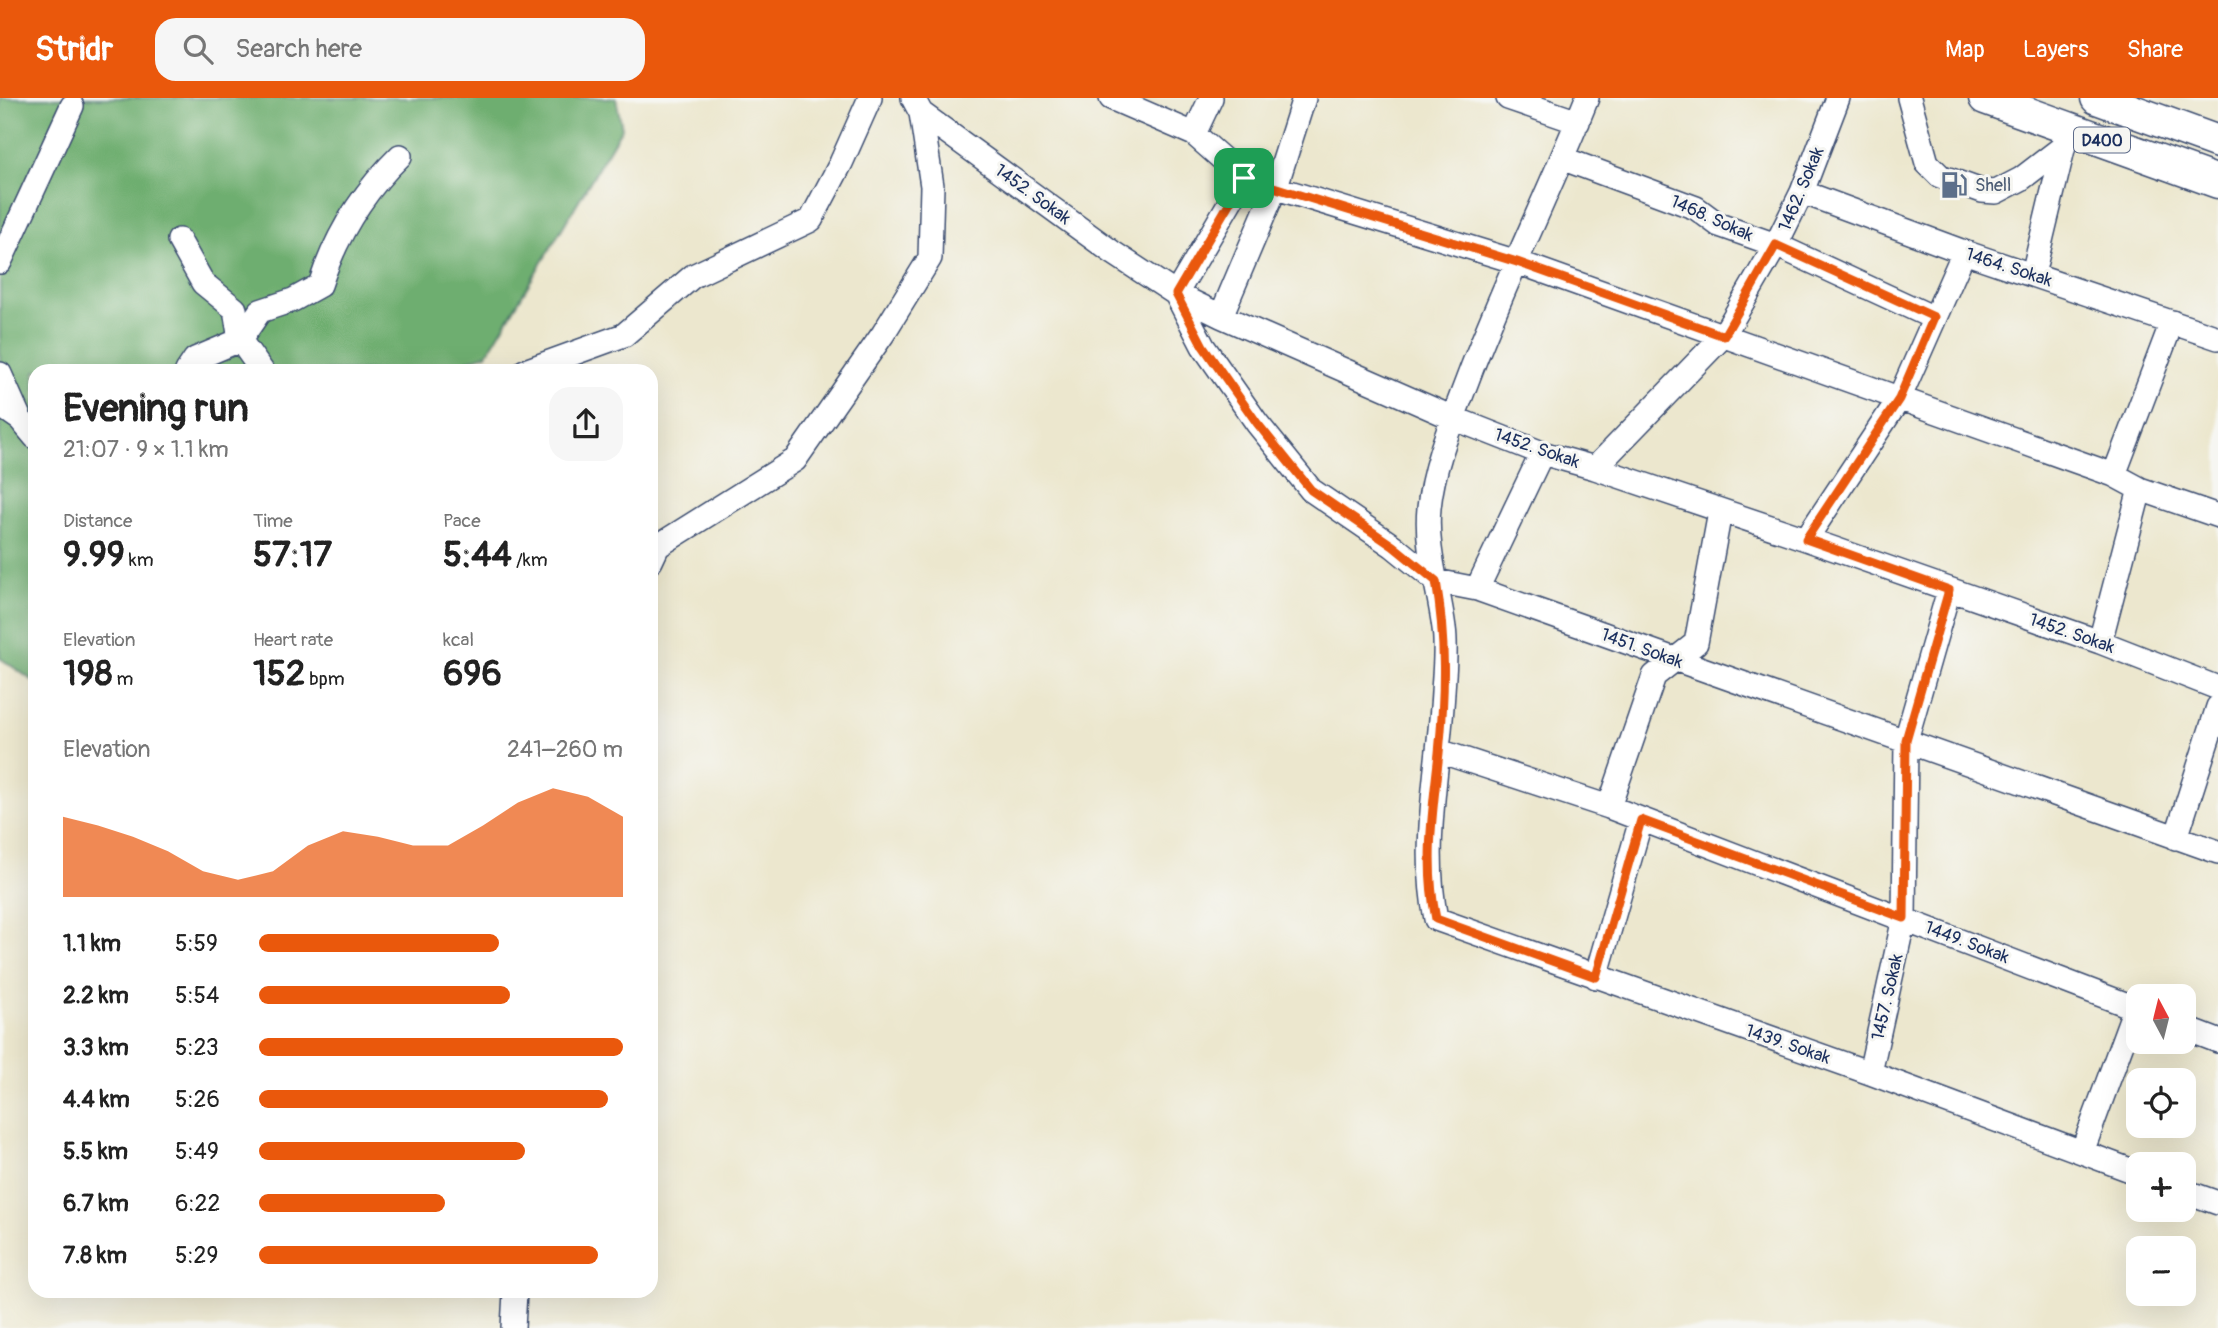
<!DOCTYPE html>
<html lang="en">
<head>
<meta charset="utf-8">
<style>
  body { margin:0; font-family:Pangolin,sans-serif; background:#f6f6f6; color:#222; height:100vh; display:flex; flex-direction:column; font-size:26px; white-space:nowrap }
  * { box-sizing:border-box; margin:0 }
  p { font-size:23px; color:#767676 }
  .icon { flex:none; width:38px; height:38px; fill:none; stroke:currentColor; stroke-width:2; stroke-linecap:round; stroke-linejoin:round }
  .map { position:relative; flex:1; overflow:hidden }
  .details { position:absolute; left:28px; top:266px; width:630px; height:934px; display:flex; flex-direction:column; background:#fff; border-radius:21px; box-shadow:0 7px 28px #0002 }
  .details>* { flex:none }
  .needle { width:46px; rotate:353deg }
  .buttons { position:absolute; left:2126px; top:886px; display:grid; gap:14px }
  .buttons a { display:grid; place-items:center; width:70px; height:70px; border-radius:14px; background:#fff; box-shadow:0 7px 28px #0002; font-size:35px }
  .pin { position:absolute; display:grid; place-items:center; width:60px; height:60px; color:#fff; margin:-30px; border-radius:14px; box-shadow:0 4px 10px #0006 }
  .round { display:grid; place-items:center; flex:none; width:74px; height:74px; border-radius:21px; background:#f6f6f6 }
  .overview { display:flex; align-items:center; justify-content:space-between; height:119px; padding:0 35px }
  h1 { font-size:38px; font-weight:800; line-height:52px }
  .stats { display:grid; grid-template-columns:repeat(3,1fr); gap:10px; height:119px; padding:7px 35px }
  .stats div { display:grid; align-content:center }
  .stats b { font-size:35px; font-weight:800 }
  .stats small { font-size:19px; font-weight:400 }
  .stats p { font-size:19px }
  .chart { height:196px; padding:14px 35px }
  .chart p { display:flex; justify-content:space-between }
  .chart svg { width:100%; height:126px; margin-top:7px; fill:#ea580c; opacity:.7 }
  ul { padding:0 35px; list-style:none; font-size:23px }
  li { display:grid; grid-template-columns:112px 84px 1fr; align-items:center; height:52px }
  li i { height:18px; border-radius:9px; background:#ea580c }
  header { display:flex; align-items:center; gap:42px; box-sizing:border-box; height:98px; padding:0 35px; background:#ea580c; color:#fff }
  header strong { font-size:33px }
  nav { display:flex; gap:38px; margin-inline-start:auto; font-size:24px }
  .search { width:490px; height:63px; background:#f6f6f6; display:flex; align-items:center; gap:18px; box-sizing:border-box; padding:0 24px; border-radius:21px; color:#767676; font-size:26px }
  .map>svg:first-child { display:block }
</style>
</head>
<body>
<header>
<strong>Stridr</strong>
<div class="search"><svg class="icon" aria-label="search" viewBox="0 0 24 24"><circle cx="10" cy="10" r="6"/><path d="M15 15l6 6"/></svg>Search here</div>
<nav><a>Map</a><a>Layers</a><a>Share</a></nav>
</header>
<div class="map">
<svg width="2218" height="1230" viewBox="0 0 2218 1230">
  <rect width="100%" height="100%" fill="#f6f6f2"/>
  <filter id="ink" filterUnits="userSpaceOnUse"><feTurbulence type="fractalNoise" baseFrequency=".0143" numOctaves="2"/><feDisplacementMap in="SourceGraphic" scale="14" xChannelSelector="R" yChannelSelector="G"/><feConvolveMatrix kernelMatrix="1 2 1 2 8 2 1 2 1" color-interpolation-filters="sRGB"/></filter>
  <filter id="wash" filterUnits="userSpaceOnUse"><feTurbulence type="fractalNoise" baseFrequency=".00686" numOctaves="4" result="noise"/><feDisplacementMap in="SourceGraphic" scale="28" xChannelSelector="R" yChannelSelector="G"/><feGaussianBlur stdDeviation="1.57" result="paint"/><feColorMatrix in="noise" values="0 0 0 0 0 0 0 0 0 0 0 0 0 0 0 0 0 1.4 0 .05"/><feComposite in="paint" operator="in"/></filter>
  <g filter="url(#wash)">
    <rect width="100%" height="100%" fill="#ece7ce"/>
    <!-- forest -->
    <path fill="#6eae70" stroke="#446e67" stroke-width="2" d="M0 0H616L622 30 487 256 436 273H35V584L0 560Z"/>
  </g>
  <g filter="url(#ink)">
    <g fill="none" stroke-linecap="round" stroke-linejoin="round">
      <defs>
        <path id="minor" d="M913 0 921 15 1112 154 1176 196 1221 218 1453 320 1542 355 1595 370 1806 441 2100 544 2218 590
          M1111 0 1194 36 1244 80 1517 164 2114 377 2140 391 2218 418
          M1508 0 1578 24
          M1587 0C1549 95 1503 187 1467 283 1452 323 1433 367 1429 410 1425 450 1439 490 1444 530 1447 550 1444 574 1443 594 1439 670 1421 746 1436 821L1870 975 2138 1075
          M1909 0 1927 65 1940 78 1982 93 1996 94 2021 81 2064 48
          M1194 36 1211 0
          M1564 61 1696 110 1719 127 1776 147 1934 220
          M1244 80 1176 196 1203 248 1257 325 1311 392 1393 448 1436 483 1477 491 2218 754
          M1802 94 1964 154 2218 240
          M179 142 203 185 235 211 240 242 195 261 187 273
          M0 164 72 8
          M2033 176 2065 43
          M1221 218 1276 88 1304 0
          M262 273 240 242 260 213 293 202 320 187C336 138 363 94 400 58
          M525 273 624 237 693 178 811 122 841 65 870 0
          M0 276 20 321
          M7 312 20 321 35 339
          M1595 370 1723 238 1776 147 1802 94 1838 0
          M2114 377 2172 224
          M1806 441 1899 301 1964 154
          M651 463 658 448 795 362 883 236 930 160 932 88 921 15
          M1477 491 1542 355
          M2100 544 2140 391
          M1439 653 1609 709 2138 911
          M1609 709 1654 578 1696 545 1720 414
          M2176 740 2218 609
          M1596 879 1641 722
          M2184 930 2218 943
          M1870 975 1904 820 1906 642 1949 492
          M2082 1054 2135 910
          M2184 1093 2218 1105
          M513 1230 515 1194"/>
        <path id="highway" d="M1985 0 2218 84
          M2097 0 2218 44"/>
      </defs>
      <!-- minor casing -->
      <use href="#minor" stroke="#3a4b6f" stroke-width="26"/>
      <!-- highway casing -->
      <use href="#highway" stroke="#3a4b6f" stroke-width="35"/>
      <!-- minor -->
      <use href="#minor" stroke="#fff" stroke-width="23"/>
      <!-- highway -->
      <use href="#highway" stroke="#fff" stroke-width="32"/>
    </g>
  </g>
  <g fill="none" stroke-linecap="round" stroke-linejoin="round" filter="url(#ink)">
    <defs>
      <path id="route" d="M1244 80 1517 164 1724 238 1776 147 1934 219 1899 301 1806 441 1949 492 1906 642 1904 820 1641 722 1596 879 1436 821C1424 764 1433 711 1439 655 1445 595 1446 541 1436 483L1393 448 1311 392 1257 325 1203 248 1176 196Z"/>
    </defs>
    <!-- route casing -->
    <use href="#route" stroke="#fff" stroke-width="14"/>
    <!-- route -->
    <use href="#route" stroke="#ea580c" stroke-width="9"/>
  </g>
  <!-- icons -->
  <defs>
    <symbol id="fuel-bare" viewBox="-9 -9 18 18"><path d="M-5.5-6h7V0h2V4h1.3V-2.5L3-4.5l.8-.8L6-3V5H2.5V1h-1V6h-7ZM-4.2-4.7v3.2H.2V-4.7Z" fill="#5c6f8a" stroke="#f6f6f2" stroke-width="2.5" paint-order="stroke"/></symbol>
  </defs>
  <g fill-rule="evenodd">
    <use href="#fuel-bare" x="1935" y="68" width="38" height="38"/>
  </g>
  <g text-anchor="middle" stroke-width="6" stroke-linejoin="round" paint-order="stroke">
    <!-- shield labels -->
    <rect fill="#f6f6f2" stroke="#5d6b8a" stroke-width="2" x="2074" y="29.5" width="56" height="25" rx="5"/>
    <g font-size="16" font-weight="bold" fill="#1b2f5e">
      <text x="2102" y="48">D400</text>
    </g>
    <!-- service labels -->
    <g font-size="18" fill="#4e5e75" stroke="#f6f6f2" text-anchor="start">
      <text x="1975" y="93">Shell</text>
    </g>
    <!-- street labels -->
    <g font-size="18" fill="#1b2f5e" stroke="#f6f6f2">
      <text transform="translate(1801 91) rotate(-67)" y="6">1462. Sokak</text>
      <text transform="translate(1033 96) rotate(36)" y="6">1452. Sokak</text>
      <text transform="translate(1712 120) rotate(24)" y="6">1468. Sokak</text>
      <text transform="translate(2009 169) rotate(18)" y="6">1464. Sokak</text>
      <text transform="translate(1537 350) rotate(19)" y="6">1452. Sokak</text>
      <text transform="translate(2072 535) rotate(19)" y="6">1452. Sokak</text>
      <text transform="translate(1642 550) rotate(20)" y="6">1451. Sokak</text>
      <text transform="translate(1967 844) rotate(21)" y="6">1449. Sokak</text>
      <text transform="translate(1887 899) rotate(-77)" y="6">1457. Sokak</text>
      <text transform="translate(1788 946) rotate(19)" y="6">1439. Sokak</text>
    </g>
  </g>
</svg>
<div class="buttons">
<a><svg class="needle" viewBox="-14 -14 28 28"><path d="M0-13l5 13h-10z" fill="#e53935"/><path d="M0 13l5-13h-10z" fill="#767676"/></svg></a>
<a><svg class="icon" aria-label="locate" viewBox="0 0 24 24"><circle cx="12" cy="12" r="6"/><path d="M12 2v4M12 18v4M2 12h4M18 12h4"/></svg></a>
<a>+</a>
<a>−</a>
</div>
<div class="pin" style="left:1244px;top:80px;background:#1e9e55"><svg class="icon" aria-label="arrive" viewBox="0 0 24 24"><path d="M6 21V4h12l-3 4 3 4H6"/></svg></div>
<section class="details">
<div class="overview"><div><h1>Evening run</h1><p>21:07 · 9 × 1.1 km</p></div><a class="round"><svg class="icon" aria-label="share" viewBox="0 0 24 24"><path d="M12 15V3M7 8l5-5 5 5M5 13v7h14v-7"/></svg></a></div>
<div class="stats">
<div><p>Distance</p><b>9.99<small> km</small></b></div>
<div><p>Time</p><b>57:17</b></div>
<div><p>Pace</p><b>5:44<small> /km</small></b></div>
</div>
<div class="stats">
<div><p>Elevation</p><b>198<small> m</small></b></div>
<div><p>Heart rate</p><b>152<small> bpm</small></b></div>
<div><p>kcal</p><b>696</b></div>
</div>
<div class="chart"><p><span>Elevation</span>241–260 m</p>
<svg viewBox="0 0 160 44" preserveAspectRatio="none"><path d="M0 44V16L10 19L20 23L30 28L40 35L50 38L60 35L70 26L80 21L90 23L100 26L110 26L120 19L130 11L140 6L150 9L160 16V44z"/></svg>
</div>
<ul>
<li><b>1.1 km</b>5:59<i style="width:66%"></i></li>
<li><b>2.2 km</b>5:54<i style="width:69%"></i></li>
<li><b>3.3 km</b>5:23<i style="width:100%"></i></li>
<li><b>4.4 km</b>5:26<i style="width:96%"></i></li>
<li><b>5.5 km</b>5:49<i style="width:73%"></i></li>
<li><b>6.7 km</b>6:22<i style="width:51%"></i></li>
<li><b>7.8 km</b>5:29<i style="width:93%"></i></li>
</ul>
</section>
</div>
</body>
</html>
